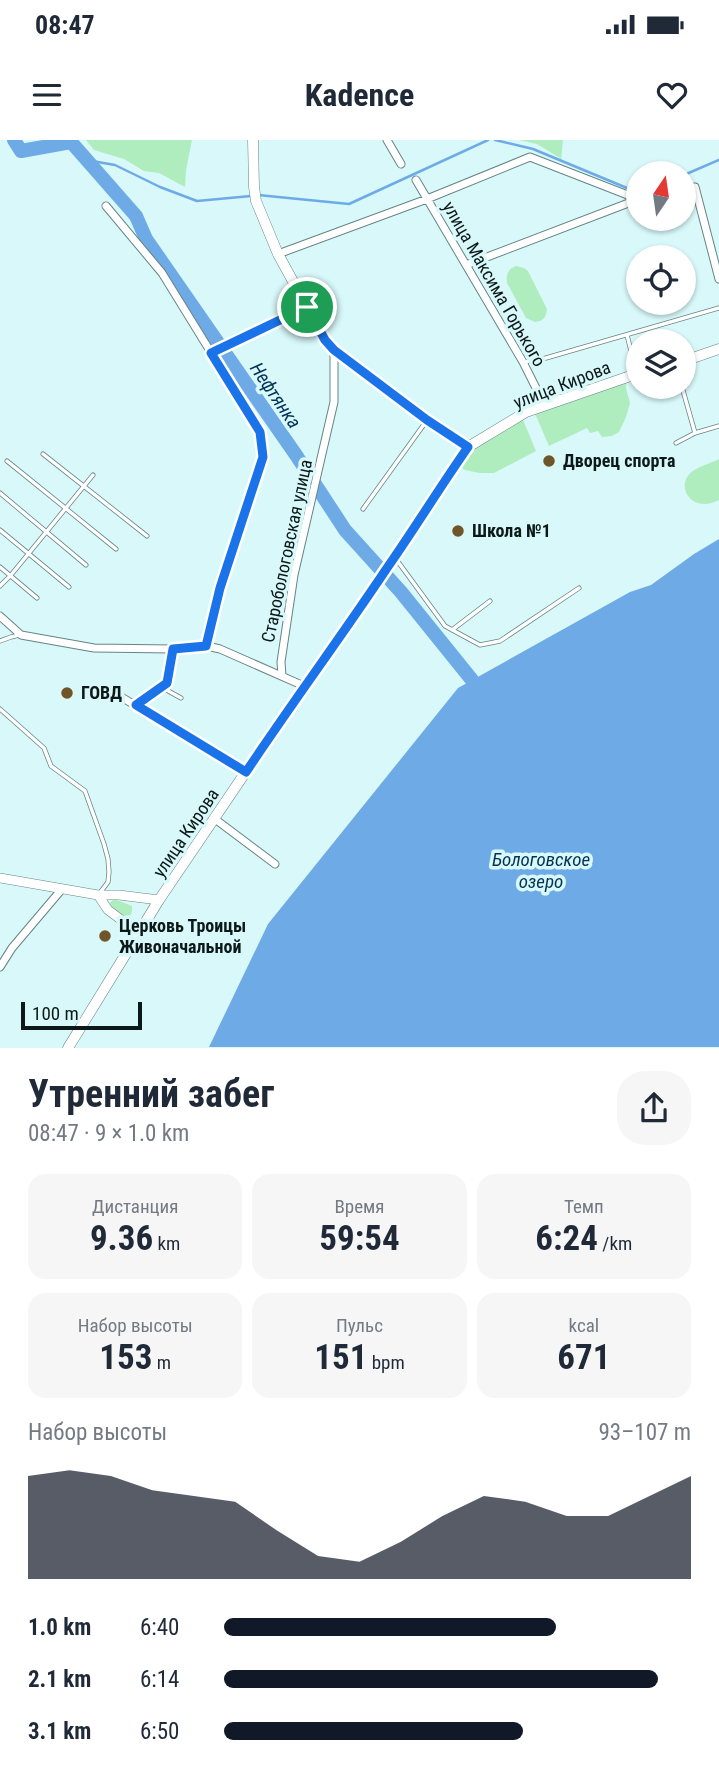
<!DOCTYPE html>
<html lang="ru">
<head>
<meta charset="utf-8">
<style>
  body { margin:0; font-family:"Roboto Condensed",sans-serif; background:#f6f6f7; color:#1f2937; height:100vh; display:flex; flex-direction:column; font-size:26px; white-space:nowrap }
  * { box-sizing:border-box; margin:0 }
  p { font-size:23px; color:#747a83 }
  .icon { flex:none; width:38px; height:38px; fill:none; stroke:currentColor; stroke-width:2; stroke-linecap:round; stroke-linejoin:round }
  .map { position:relative; height:908px; overflow:hidden }
  .drawer { display:flex; flex-direction:column; background:#fff; flex:1 }
  .drawer>* { flex:none }
  .needle { width:46px; rotate:13deg }
  .buttons { position:absolute; left:626px; top:21px; display:grid; gap:14px }
  .buttons a { display:grid; place-items:center; width:70px; height:70px; border-radius:50%; background:#fff; box-shadow:0 2px 5px #0004; font-size:35px }
  .scale { position:absolute; left:21px; bottom:18px; width:121px; box-sizing:border-box; padding-left:7px; border:4px solid #0d1819; border-top:0; font-size:19px; line-height:24px; white-space:nowrap; color:#0d1819; -webkit-text-stroke:5px #d8f8f9; paint-order:stroke }
  .pin { position:absolute; display:grid; place-items:center; width:60px; height:60px; color:#fff; margin:-30px; border:4px solid #fff; border-radius:50%; box-shadow:0 2px 7px #0007 }
  .round { display:grid; place-items:center; flex:none; width:74px; height:74px; border-radius:28px; background:#f6f6f7 }
  .overview { display:flex; align-items:center; justify-content:space-between; height:119px; padding:0 28px }
  h1 { font-size:38px; font-weight:700; line-height:52px }
  .metrics { display:grid; grid-template-columns:repeat(3,1fr); gap:10px; height:119px; padding:7px 28px }
  .metrics div { display:grid; align-content:center; border-radius:18px; background:#f6f6f7; text-align:center }
  .metrics b { font-size:35px; font-weight:700 }
  .metrics small { font-size:19px; font-weight:400 }
  .metrics p { font-size:19px }
  .chart { height:196px; padding:14px 28px }
  .chart p { display:flex; justify-content:space-between }
  .chart svg { width:100%; height:126px; margin-top:7px; fill:#111827; opacity:.7 }
  ul { padding:0 28px; list-style:none; font-size:23px }
  li { display:grid; grid-template-columns:112px 84px 1fr; align-items:center; height:52px }
  li i { height:18px; border-radius:9px; background:#111827 }
  .status { display:flex; justify-content:space-between; align-items:center; height:49px; padding:0 35px; background:#fff; direction:ltr }
  .status svg { height:19px; fill:currentColor }
  header { display:flex; justify-content:space-between; align-items:center; height:91px; padding:0 28px; background:#fff; font-size:32px; font-weight:700 }
  .map>svg:first-child { display:block }
</style>
</head>
<body>
<div class="status"><b>08:47</b><svg viewBox="0 0 49 12"><path d="M0 12V9h3v3zM5 12V6h3v6zM10 12V3h3v9zM15 12V0h3v12zM26 1h20v11H26zM47 4h2v5h-2z"/></svg></div>
<header><svg class="icon" aria-label="menu" viewBox="0 0 24 24"><path d="M4 6h16M4 12h16M4 18h16"/></svg>Kadence<svg class="icon" aria-label="heart" viewBox="0 0 24 24"><path d="M12 20l-8-8c-3-5 5-10 8-4 3-6 11-1 8 4z"/></svg></header>
<div class="map">
<svg width="719" height="908" viewBox="0 0 719 908">
  <rect width="100%" height="100%" fill="#d8f8f9"/>
  <!-- green -->
  <path fill="#afedbe" d="M86 0H192L186 30 185 47 159 33 144 31 124 19 94 10Z
    M519 0H563L561 21 560 18 537 4Z
    M516 126 524 128 528 131 547 169C546 177 544 181 535 182L526 178 507 143C506 134 508 129 516 126Z
    M627 239 626 248 630 263 626 277 619 292 612 296 602 297 598 291 590 293 587 288 549 306 533 269Z
    M521 275 536 311 494 333H479L465 330 459 326 481 302Z
    M719 319V360C690 375 674 344 693 331 700 326 711 323 719 319Z
    M114 759 132 766C132 772 132 775 127 778L121 777 111 768 110 763Z"/>
  <!-- water -->
  <path fill="#6eabe6" d="M719 399V907H209L268 784 458 548 630 452 651 445 694 414Z"/>
  <g fill="none" stroke-linecap="round" stroke-linejoin="round">
    <!-- stream -->
    <path stroke="#6eabe6" stroke-width="2.5" d="M495 0 533 9 639 53
      M86 20 115 25 160 47 197 61 251 56
      M684 35 719 20
      M258 55 349 64 488 0"/>
    <!-- river -->
    <path stroke="#6eabe6" stroke-width="14" d="M14 0 21 11 71 2 136 76 146 99 296 315 345 390 401 452 472 540"/>
    <defs>
      <path id="service" d="M627 195 636 231
        M525 222 546 218 719 168
        M695 293 719 286
        M676 303 695 293 682 247
        M43 314 147 396
        M7 321 116 409
        M0 353 86 425
        M363 369 425 283
        M0 390 69 447
        M396 419 445 486 480 505 500 501 579 448
        M0 427 37 458
        M0 446 11 435 93 335
        M452 490 490 461
        M0 501 11 497 19 495
        M161 547 181 558
        M136 565 167 543 173 511
        M0 569 44 608 51 626 85 651 104 704 108 719 109 732 108 742 99 754"/>
      <path id="minor" d="M387 0 401 24
        M416 40 523 222 545 266
        M684 49 695 47 719 139
        M106 66 162 133 260 292 263 317 220 448 207 506
        M278 114 427 59 530 17 638 59
        M466 125 639 59
        M211 213 307 168
        M0 476 21 495 94 508 173 509 207 506 220 509 304 546
        M282 536 281 522 294 435 334 262V210
        M108 549 246 632
        M215 679 275 724
        M0 827 12 808 62 749"/>
      <path id="tertiary" d="M0 738 98 755H119L159 760
        M98 755 108 770 139 793"/>
      <path id="secondary" d="M253 0 254 47 256 61 278 114 325 200 334 210 427 280 468 307
        M684 221 719 209
        M68 908 159 760 304 546 367 458 444 341 468 307 526 272 639 233"/>
    </defs>
    <!-- service casing -->
    <use href="#service" stroke="#678486" stroke-width="5"/>
    <!-- minor casing -->
    <use href="#minor" stroke="#678486" stroke-width="9"/>
    <!-- tertiary casing -->
    <use href="#tertiary" stroke="#678486" stroke-width="10"/>
    <!-- secondary casing -->
    <use href="#secondary" stroke="#678486" stroke-width="11"/>
    <!-- service -->
    <use href="#service" stroke="#fff" stroke-width="3.5"/>
    <!-- minor -->
    <use href="#minor" stroke="#fff" stroke-width="7"/>
    <!-- tertiary -->
    <use href="#tertiary" stroke="#fff" stroke-width="9"/>
    <!-- secondary -->
    <use href="#secondary" stroke="#fff" stroke-width="10"/>
  </g>
  <g fill="none" stroke-linecap="round" stroke-linejoin="round">
    <defs>
      <path id="route" d="M307 167 325 200 334 210 427 280 468 307C440 347 415 388 387 428 341 497 292 563 246 632L136 565 167 543 173 509 206 506 220 448 263 317 260 292 211 213Z"/>
    </defs>
    <!-- route casing -->
    <use href="#route" stroke="#fff" stroke-width="14"/>
    <!-- route -->
    <use href="#route" stroke="#1a73e8" stroke-width="9"/>
  </g>
  <!-- markers -->
  <g fill="#705528" stroke="#d8f8f9" stroke-width="2.5">
    <circle cx="549" cy="321" r="7"/>
    <circle cx="458" cy="391" r="7"/>
    <circle cx="67" cy="553" r="7"/>
    <circle cx="105" cy="796" r="7"/>
  </g>
  <g text-anchor="middle" stroke-width="7" stroke-linejoin="round" paint-order="stroke">
    <!-- street labels -->
    <g font-size="18" fill="#0d1819" stroke="#d8f8f9">
      <text transform="translate(494 144) rotate(60)" y="6">улица Максима Горького</text>
      <text transform="translate(562 245) rotate(-21)" y="6">улица Кирова</text>
      <text transform="translate(287 411) rotate(-78)" y="6">Старобологовская улица</text>
      <text transform="translate(186 693) rotate(-56)" y="6">улица Кирова</text>
    </g>
    <!-- poi labels -->
    <g font-size="18" font-weight="bold" fill="#0d1819" stroke="#d8f8f9" text-anchor="start">
      <text x="563" y="327">Дворец спорта</text>
      <text x="472" y="397">Школа №1</text>
      <text x="81" y="559">ГОВД</text>
      <text x="119" y="792">Церковь Троицы<tspan x="119" dy="21">Живоначальной</tspan></text>
    </g>
    <!-- water labels -->
    <g font-size="19" font-style="italic" fill="#023257" stroke="#d8f8f9">
      <text transform="translate(276 255) rotate(56)" y="7">Нефтянка</text>
      <text x="541" y="726">Бологовское<tspan x="541" dy="22">озеро</tspan></text>
    </g>
  </g>
</svg>
<div class="buttons">
<a><svg class="needle" viewBox="-14 -14 28 28"><path d="M0-13l5 13h-10z" fill="#e53935"/><path d="M0 13l5-13h-10z" fill="#747a83"/></svg></a>
<a><svg class="icon" aria-label="locate" viewBox="0 0 24 24"><circle cx="12" cy="12" r="6"/><path d="M12 2v4M12 18v4M2 12h4M18 12h4"/></svg></a>
<a><svg class="icon" aria-label="layers" viewBox="0 0 24 24"><path d="M12 4l9 5-9 5-9-5zM3 14l9 5 9-5"/></svg></a>
</div>
<div class="scale">100 m</div>
<div class="pin" style="left:307px;top:167px;background:#1e9e55"><svg class="icon" aria-label="arrive" viewBox="0 0 24 24"><path d="M6 21V4h12l-3 4 3 4H6"/></svg></div>
</div>
<section class="drawer">
<div class="overview"><div><h1>Утренний забег</h1><p>08:47 · 9 × 1.0 km</p></div><a class="round"><svg class="icon" aria-label="share" viewBox="0 0 24 24"><path d="M12 15V3M7 8l5-5 5 5M5 13v7h14v-7"/></svg></a></div>
<div class="metrics">
<div><p>Дистанция</p><b>9.36<small> km</small></b></div>
<div><p>Время</p><b>59:54</b></div>
<div><p>Темп</p><b>6:24<small> /km</small></b></div>
</div>
<div class="metrics">
<div><p>Набор высоты</p><b>153<small> m</small></b></div>
<div><p>Пульс</p><b>151<small> bpm</small></b></div>
<div><p>kcal</p><b>671</b></div>
</div>
<div class="chart"><p><span>Набор высоты</span>93–107 m</p>
<svg viewBox="0 0 160 44" preserveAspectRatio="none"><path d="M0 44V8L10 6L20 8L30 13L40 15L50 17L60 27L70 36L80 38L90 31L100 22L110 15L120 17L130 22L140 22L150 15L160 8V44z"/></svg>
</div>
<ul>
<li><b>1.0 km</b>6:40<i style="width:71%"></i></li>
<li><b>2.1 km</b>6:14<i style="width:93%"></i></li>
<li><b>3.1 km</b>6:50<i style="width:64%"></i></li>
</ul>
</section>
</body>
</html>
